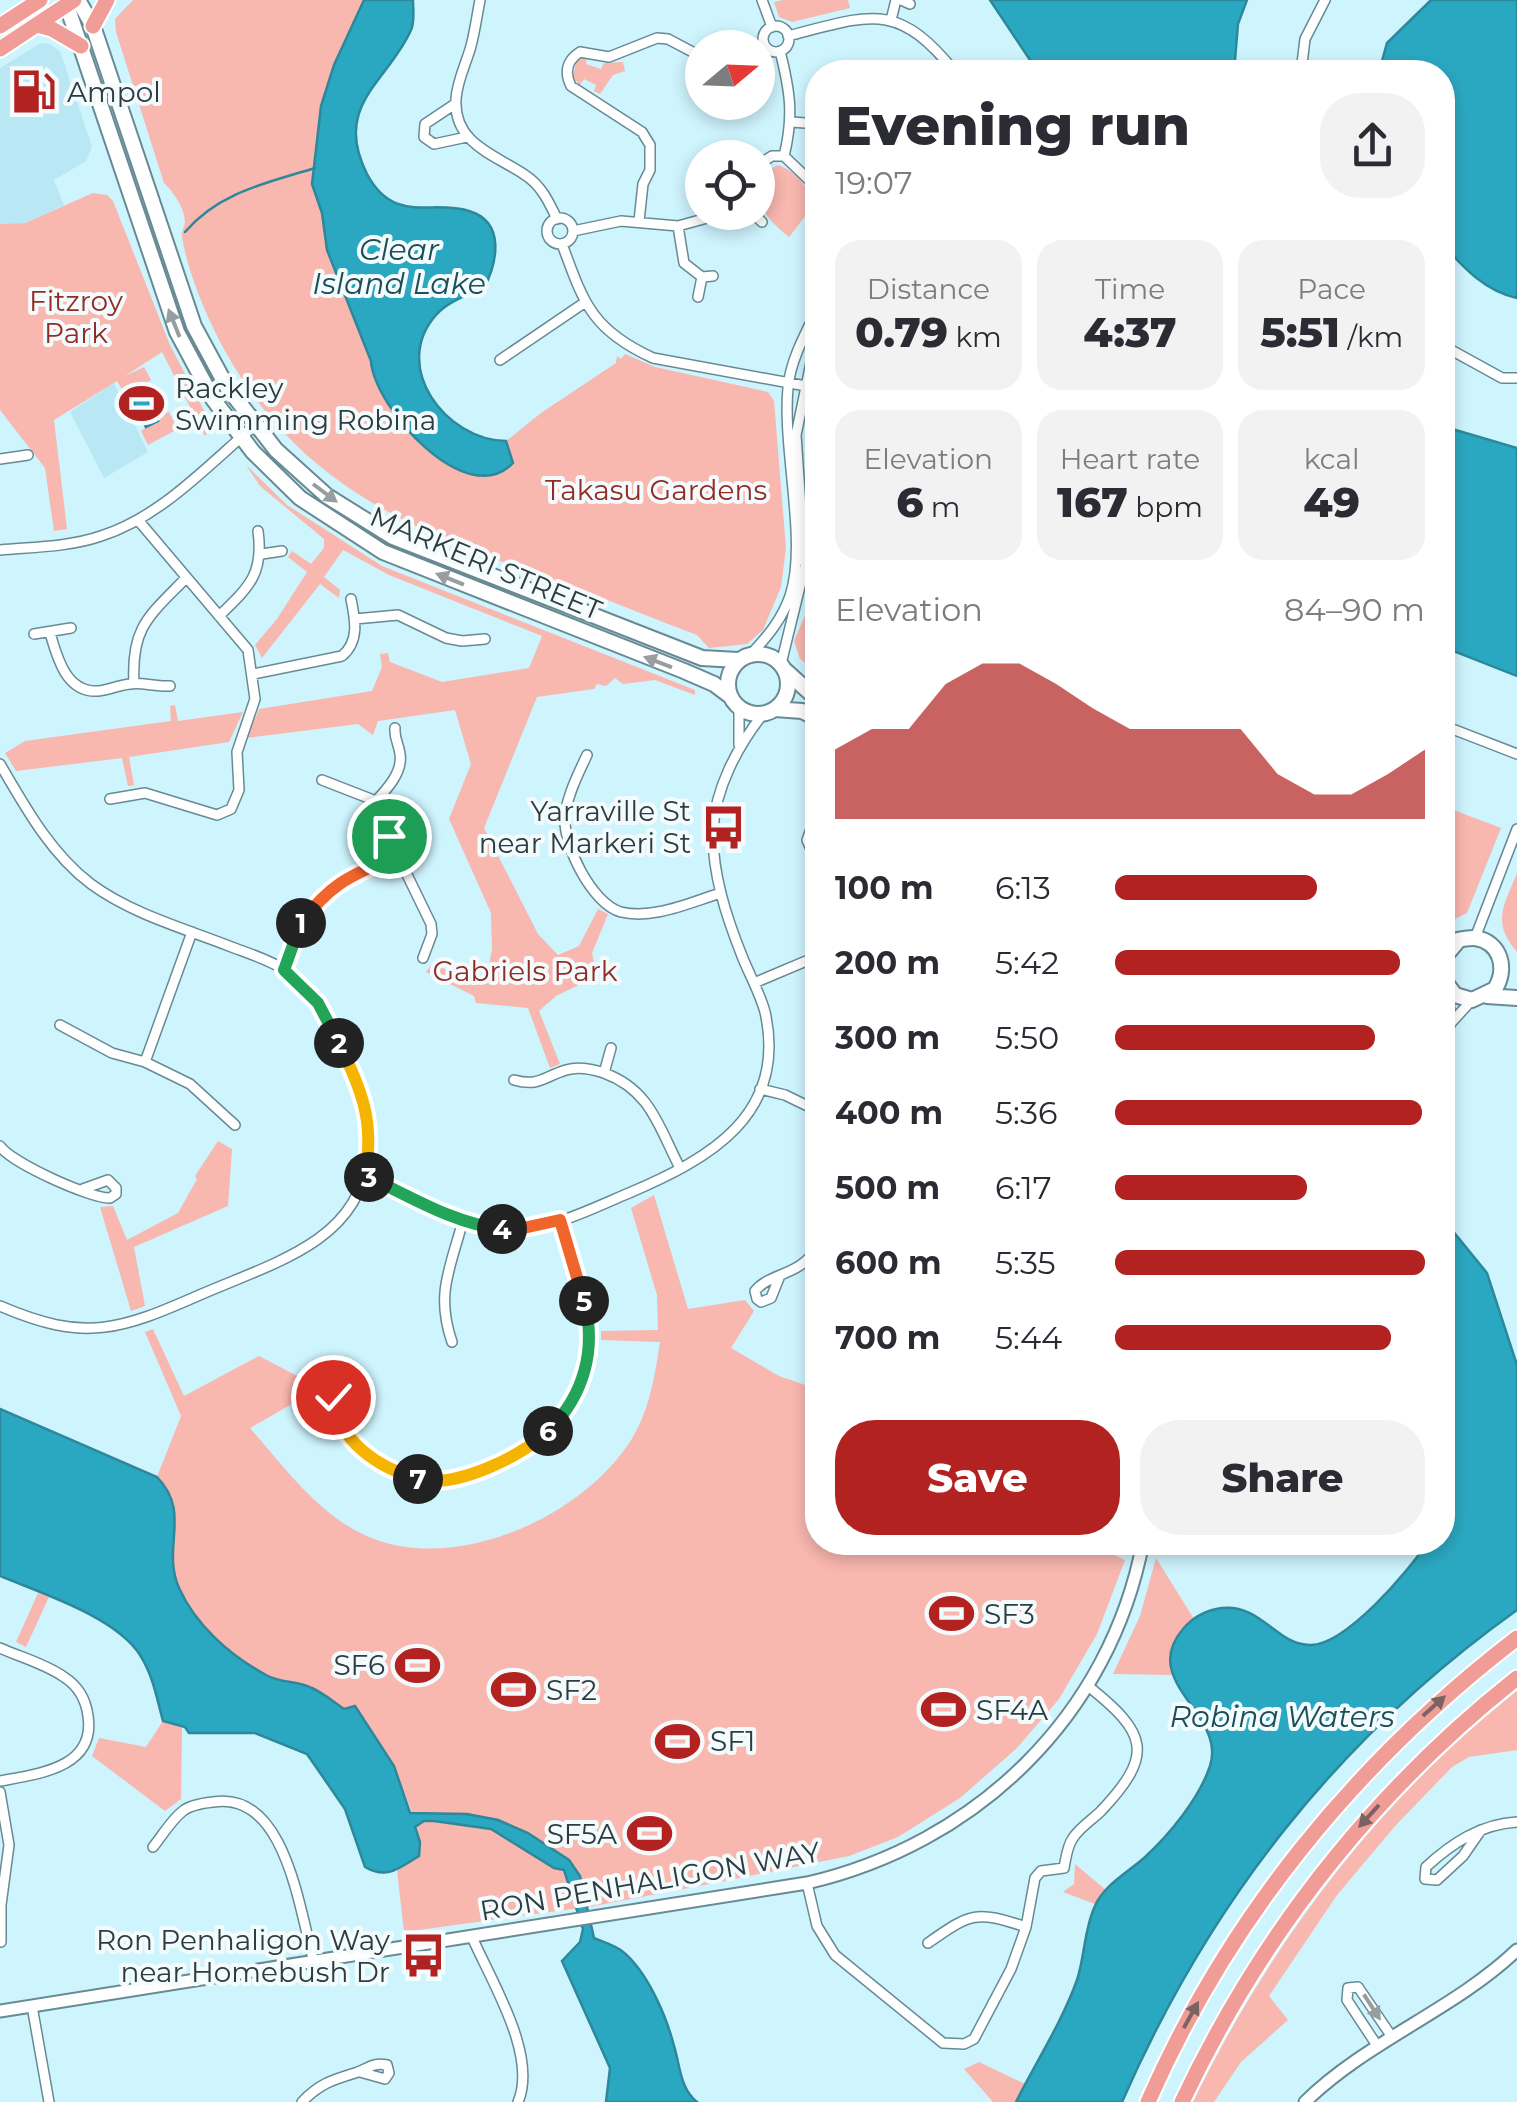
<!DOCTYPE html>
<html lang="en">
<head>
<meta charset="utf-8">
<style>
  body { margin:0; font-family:Montserrat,sans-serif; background:#f2f2f3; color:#2b2b33; height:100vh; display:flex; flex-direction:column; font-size:38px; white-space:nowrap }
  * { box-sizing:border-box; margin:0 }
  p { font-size:32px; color:#7c7c81 }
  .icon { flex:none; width:55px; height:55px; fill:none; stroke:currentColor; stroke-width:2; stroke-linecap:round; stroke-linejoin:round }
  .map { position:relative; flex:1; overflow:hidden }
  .side { position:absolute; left:805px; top:60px; width:650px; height:1495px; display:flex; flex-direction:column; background:#fff; border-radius:40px; box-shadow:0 5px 15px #0003 }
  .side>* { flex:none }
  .needle { width:65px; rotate:71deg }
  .tools { position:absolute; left:685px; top:30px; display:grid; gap:20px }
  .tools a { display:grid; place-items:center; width:90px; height:90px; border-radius:50%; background:#fff; box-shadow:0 5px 15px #0003; font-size:50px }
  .pin { position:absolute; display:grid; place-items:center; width:85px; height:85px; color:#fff; margin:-42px; border:5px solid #fff; border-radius:50%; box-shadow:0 2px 10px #0007 }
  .km { position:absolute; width:50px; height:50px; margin:-25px; border-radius:50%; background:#222; color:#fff; font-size:28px; line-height:50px; text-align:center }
  .round { display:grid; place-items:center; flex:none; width:105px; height:105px; border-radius:40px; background:#f2f2f3 }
  .overview { display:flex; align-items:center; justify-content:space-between; height:170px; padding:0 30px }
  h1 { font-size:55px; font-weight:800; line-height:75px }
  .stats { display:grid; grid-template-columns:repeat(3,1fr); gap:15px; height:170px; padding:10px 30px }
  .stats div { display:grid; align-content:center; border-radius:25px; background:#f2f2f3; text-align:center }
  .stats b { font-size:42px; font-weight:800 }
  .stats small { font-size:28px; font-weight:400 }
  .stats p { font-size:28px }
  .chart { height:280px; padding:20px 30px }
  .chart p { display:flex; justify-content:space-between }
  .chart svg { width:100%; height:180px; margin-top:10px; fill:#b22220; opacity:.7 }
  .action { display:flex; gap:20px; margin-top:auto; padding:20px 30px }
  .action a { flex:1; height:115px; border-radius:40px; background:#b22220; color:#fff; font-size:40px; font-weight:800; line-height:115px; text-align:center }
  .action a+a { background:#f2f2f3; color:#2b2b33 }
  ul { padding:0 30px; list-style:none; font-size:32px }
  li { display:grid; grid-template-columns:160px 120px 1fr; align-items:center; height:75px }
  li i { height:25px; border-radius:12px; background:#b22220 }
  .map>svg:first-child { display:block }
</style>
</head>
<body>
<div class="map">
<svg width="1517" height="2102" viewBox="0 0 1517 2102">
  <rect width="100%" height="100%" fill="#cef4fe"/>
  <!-- built -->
  <path fill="#b9e8f4" d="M41 43 50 44 60 51 92 147 86 161 54 180 64 205 25 223 0 224V68Z
    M114 383 148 452 104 478 70 412Z"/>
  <!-- green -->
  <path fill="#f8b7af" d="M133 0H364L321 106 312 184 322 213 327 250 371 361C373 384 411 442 433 451 454 459 491 460 513 463L506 441 541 413 616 363 617 356 621 359 625 354 655 367 768 392 774 401 786 548 781 587 763 630 747 644 709 648 697 635C657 620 616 603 576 588 441 541 316 500 237 371 214 335 189 279 182 237 181 232 184 228 185 223 185 208 174 193 164 183L116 32 115 19Z
    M783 0H848L850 8 792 22 779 17 774 2Z
    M582 56 587 57 586 64 601 69 604 63 623 62 625 71 613 75 600 94 594 91 596 85 584 79 580 85 573 78 576 62Z
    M778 165C803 174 817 199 817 224L806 215 789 237C765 217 756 206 760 175Z
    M93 193 107 195 113 201 170 345 210 422V431L205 436 162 352 125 376 144 367 151 380 143 385 159 416 169 412 178 429 148 445 141 431 145 428 117 381 54 420 67 529 54 531 45 468 0 410V224L25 223Z
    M246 465 287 505 382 566 695 690V695L655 680 623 684 615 678 606 686 597 684 594 689 537 697 484 828 538 934 558 955 579 946 598 909 608 914 592 953 597 976 556 996 539 1011 560 1064 550 1068 528 1008 476 1003 474 996 426 972 432 964 477 981 487 976 492 949 491 913 449 819 471 764 455 710 378 721 373 735 358 724 247 738 259 709 372 691 382 667 380 654 388 653 390 662 442 682 529 668 542 636 389 575 343 550 324 577 340 590 339 598 320 584 262 658 255 645 277 619 307 572 288 557 292 551 311 564 324 548V539L260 486Z
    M806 613 817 619V672L800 659 794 641Z
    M175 705 178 721 243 712 229 742 129 757 134 785 128 786 122 758 16 771 5 753 25 741 171 721 170 706Z
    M1443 806 1501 828 1467 913 1445 924 1442 923Z
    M1517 873V952C1491 922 1504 906 1517 873Z
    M218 1141 232 1149 228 1206 134 1247 145 1306 131 1311 100 1207 113 1206 127 1240 178 1213 197 1179 195 1176Z
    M654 1195 688 1309 745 1300 754 1311 731 1348 779 1376 817 1389 818 1542 1088 1543 1125 1560 1097 1634 1059 1699 1017 1748 960 1798 898 1837 849 1856 704 1885 594 1906 404 1932 397 1870 419 1856 409 1814 411 1810 394 1766 355 1706 345 1709C334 1702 323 1694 312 1688 298 1681 280 1683 267 1675 231 1656 197 1626 179 1588 162 1550 190 1511 157 1477L181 1416 145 1332 153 1329 184 1396 259 1356 303 1379 304 1397 250 1428C286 1469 321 1519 374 1539 461 1572 586 1515 633 1437 650 1408 655 1375 660 1342L601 1340V1331L658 1330 657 1295 631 1208Z
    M1156 1558 1194 1619C1177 1634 1170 1654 1171 1675L1113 1674 1140 1616Z
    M38 1593 49 1597 26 1647 16 1642Z
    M1517 1691V1750L1469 1757 1452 1767 1396 1825 1337 1895 1269 1996 1288 2020 1241 2062 1214 2102H1193C1271 1943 1377 1801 1517 1691Z
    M163 1721 182 1726 181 1799 165 1811 92 1756 99 1738 146 1747Z
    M1075 1864 1107 1891 1095 1904 1063 1892 1074 1884Z
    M979 2062 1025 2084 1016 2102H993L964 2069Z"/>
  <!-- water -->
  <path fill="#2ba8c1" stroke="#2c889a" stroke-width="2.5" d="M364 0H413C413 10 415 22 411 30 388 82 332 105 367 174 394 225 432 199 469 211 506 222 497 263 484 288 468 295 448 301 436 315 390 367 446 440 506 441L513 463C466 512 374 407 371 361L327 250 322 213 312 184 321 106 334 65Z
    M990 0H1247L1238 24 1234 72H1038Z
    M1431 0H1517V298C1485 291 1464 268 1443 245L1442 72H1379L1387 43Z
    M145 394 158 421 146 427 133 401Z
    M1442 426 1517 448V676L1443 647Z
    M1443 1219 1487 1273 1517 1365V1610C1338 1738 1210 1901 1122 2102H1016C1036 2062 1062 2022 1077 1980 1085 1956 1084 1929 1095 1906 1103 1886 1128 1872 1144 1858 1169 1835 1199 1799 1210 1766 1227 1714 1138 1682 1183 1629 1193 1617 1207 1610 1222 1608 1262 1604 1276 1645 1310 1645 1345 1646 1409 1571 1427 1543L1442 1542Z
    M0 1409 157 1477C192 1513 161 1547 179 1588 196 1626 231 1656 266 1675 280 1683 298 1681 312 1688 323 1693 334 1702 344 1709L355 1706 394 1766 410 1813 467 1814 498 1820 528 1833 569 1860 580 1876 594 1938C603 1942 614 1945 622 1951 647 1971 666 2015 674 2046 680 2065 680 2089 697 2102H606L610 2068 562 1961 580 1942 583 1929 564 1870 554 1868 491 1829 434 1821H424L415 1827 420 1842 419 1856C399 1868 387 1880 365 1867L345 1809 307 1754 255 1733H189L185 1727 163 1721C157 1699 153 1675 140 1655 116 1617 41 1593 0 1576Z"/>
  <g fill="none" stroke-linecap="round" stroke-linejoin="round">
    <!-- stream -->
    <path stroke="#2c889a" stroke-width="2.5" d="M185 232C219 192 267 183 315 168"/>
    <defs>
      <path id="minor" d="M480 0C477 15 475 31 471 46 466 64 457 81 456 99 453 144 496 155 525 175 541 185 549 202 557 219
        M762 0 772 27
        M901 0 910 4
        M891 20 896 0
        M763 39a13 13 0 1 1 26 0a13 13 0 1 1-26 0Z
        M788 36C870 15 897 0 955 72
        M780 51C790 91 794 116 784 156
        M1301 72 1305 39 1325 0
        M455 104 425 124 424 137 434 144 467 137
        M792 122 818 124
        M758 165 772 156H784L808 179
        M752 212 762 222
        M547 231a13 13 0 1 1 26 0a13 13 0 1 1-26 0Z
        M639 221 643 184 650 170V145L642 132 571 86C564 72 567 60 580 52L609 57 657 38 668 39 702 57
        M678 226 684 263 702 277 713 276
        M573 231 621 221 678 226 729 212
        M562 244C584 304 592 330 653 358L806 386
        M698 297 702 277
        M1442 345 1502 378H1517
        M500 360 584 303
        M0 459 28 455
        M0 550C33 547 69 547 101 536 161 517 207 466 254 426
        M262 554 282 551
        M219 616C249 587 264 574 258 531
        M355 619 398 615 446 638 462 641 485 639
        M50 633C57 657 66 693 98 691 109 690 119 685 130 684 142 682 156 687 170 686
        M34 634 71 628
        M752 653C768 636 782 619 790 596 808 542 782 449 788 388 790 361 806 332 818 308
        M781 664 805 566 796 435 818 329
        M253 674 342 656C360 641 355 619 351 599
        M134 683C131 627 149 616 185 579
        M1442 725 1517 754
        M739 745V708
        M587 755C578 774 568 794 565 815 562 844 592 904 621 912 653 920 691 902 721 893
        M0 764C25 807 51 854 91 884 132 914 183 928 229 946 247 953 268 959 285 970 317 993 332 1028 348 1062 378 1125 381 1194 318 1239 284 1263 241 1277 202 1294 120 1330 86 1343 0 1306
        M322 780 376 801
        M110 799 145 793 217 815 231 809 239 790 237 752 255 699 248 650 138 520
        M376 801 379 817 431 924 432 934 423 958
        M376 801C387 789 403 772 400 754 399 744 394 739 395 728
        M818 810 807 840 818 865
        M1475 938 1517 829
        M284 970C312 893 325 888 398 855
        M754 983 818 956
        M1448 991 1451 1023
        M60 1025 112 1053 145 1062 190 1084 235 1125
        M1442 1044 1451 1023 1472 1000
        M145 1062 192 932
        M604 1073 611 1048
        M514 1080C539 1087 543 1077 566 1070 579 1066 592 1069 604 1073 651 1090 659 1128 680 1168
        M760 1089 785 1095 818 1111
        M0 1146C11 1163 92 1199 110 1198L116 1194V1188L108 1180 83 1189
        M365 1175C409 1196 463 1232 513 1230 553 1229 593 1208 629 1193 709 1159 788 1115 765 1012 760 993 749 974 742 956 726 916 712 873 713 830 715 788 738 746 763 714
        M779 1278 771 1298 761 1302 757 1299 755 1291C770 1272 799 1277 818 1247
        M452 1342C435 1293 451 1267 463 1220
        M334 1408 331 1392 318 1379 313 1383 314 1397C320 1404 327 1403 333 1408 338 1411 341 1423 344 1428 357 1448 374 1463 396 1472 472 1504 586 1429 589 1347 591 1304 572 1260 559 1220
        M0 1648C20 1657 46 1664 64 1677 78 1686 86 1700 88 1716 96 1768 38 1774 0 1781
        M0 1792 9 1845 1 1905V1942
        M1481 1830 1463 1856 1437 1880 1425 1879 1426 1867C1452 1843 1481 1824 1517 1822
        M153 1847C162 1836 172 1819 183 1811 190 1805 204 1803 213 1802 286 1790 299 1910 314 1962
        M807 1883 817 1926 835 1955 943 2043 964 2044 974 2039 1011 1969 1026 1927 1035 1878 1041 1871 1064 1868C1066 1858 1067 1846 1073 1838 1080 1827 1092 1820 1101 1811 1155 1754 1147 1733 1088 1686
        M472 1937C491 1981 538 2055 518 2102
        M928 1943C971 1913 975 1910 1026 1927
        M32 2006 49 2102
        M1378 2047 1347 2000 1348 1988 1358 1987 1392 2037
        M302 2102C319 2084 332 2080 355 2073 368 2069 372 2062 387 2065L389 2073 385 2079 360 2072"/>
      <path id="tertiary" d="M0 2011 807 1883C976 1844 1110 1716 1143 1542
        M1305 2102C1367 2041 1454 2010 1517 1950"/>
      <path id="secondary" d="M65 0 177 332 213 399 253 452 300 498 383 552 684 671 714 684 730 696
        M78 0 93 26 194 326 227 387 276 450 327 496 393 537 702 658 738 660
        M728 684a30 30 0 1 1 60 0a30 30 0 1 1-60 0Z
        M786 671 818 700
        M775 709 802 711 818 719
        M1442 943C1453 942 1465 937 1475 938 1502 942 1507 970 1495 989L1472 1000 1455 995 1442 977
        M1442 960 1458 941
        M1487 996 1517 998"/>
      <path id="primary" d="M37 25 52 29 81 46
        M0 26 40 0
        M93 26 107 0
        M0 49 74 0
        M1148 2102C1229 1917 1357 1761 1517 1638
        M1182 2102C1261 1935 1373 1792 1517 1678"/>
    </defs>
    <!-- minor casing -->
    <use href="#minor" stroke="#678a93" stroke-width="12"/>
    <!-- tertiary casing -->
    <use href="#tertiary" stroke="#678a93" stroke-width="15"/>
    <!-- secondary casing -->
    <use href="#secondary" stroke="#678a93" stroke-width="18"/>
    <!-- primary casing -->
    <use href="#primary" stroke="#fff" stroke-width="19"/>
    <!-- minor -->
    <use href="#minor" stroke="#fff" stroke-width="9"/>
    <!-- tertiary -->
    <use href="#tertiary" stroke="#fff" stroke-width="11"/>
    <!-- secondary -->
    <use href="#secondary" stroke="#fff" stroke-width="14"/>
    <!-- primary -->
    <use href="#primary" stroke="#f09d97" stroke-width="15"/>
  </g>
  <!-- one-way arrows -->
  <defs><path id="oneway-solid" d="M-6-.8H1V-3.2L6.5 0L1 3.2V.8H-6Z" transform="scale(2.5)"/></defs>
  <g fill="#969ea0">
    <use href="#oneway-solid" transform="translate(174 323) rotate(-112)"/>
    <use href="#oneway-solid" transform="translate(325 493) rotate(37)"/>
    <use href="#oneway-solid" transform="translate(450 579) rotate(-158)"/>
    <use href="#oneway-solid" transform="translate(658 662) rotate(-159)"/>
    <use href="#oneway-solid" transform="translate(1372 2007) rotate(57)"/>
  </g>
  <g fill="#7b6363">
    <use href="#oneway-solid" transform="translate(1434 1706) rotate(-42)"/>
    <use href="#oneway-solid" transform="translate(1369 1816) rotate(132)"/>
    <use href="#oneway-solid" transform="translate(1191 2015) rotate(-61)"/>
  </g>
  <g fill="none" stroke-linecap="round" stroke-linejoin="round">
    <defs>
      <path id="split-1" d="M301 923C333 881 351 876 398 855L389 836"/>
      <path id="split-2" d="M301 923 284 970 318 1003 339 1043"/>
      <path id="split-3" d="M339 1043C362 1092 375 1121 365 1176L369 1177"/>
      <path id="split-4" d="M369 1177C411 1197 455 1224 502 1229"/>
      <path id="split-5" d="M502 1229 514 1230 560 1220 584 1301"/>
      <path id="split-6" d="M548 1431C584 1396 597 1349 584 1301"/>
      <path id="split-7" d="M418 1479C455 1489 523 1456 548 1431"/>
      <path id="split-8" d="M333 1397C338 1442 379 1468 418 1479"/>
    </defs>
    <!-- split-1 casing -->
    <use href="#split-1" stroke="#fff" stroke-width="20"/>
    <!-- split-2 casing -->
    <use href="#split-2" stroke="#fff" stroke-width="20"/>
    <!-- split-3 casing -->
    <use href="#split-3" stroke="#fff" stroke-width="20"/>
    <!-- split-4 casing -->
    <use href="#split-4" stroke="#fff" stroke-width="20"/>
    <!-- split-5 casing -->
    <use href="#split-5" stroke="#fff" stroke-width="20"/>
    <!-- split-6 casing -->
    <use href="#split-6" stroke="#fff" stroke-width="20"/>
    <!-- split-7 casing -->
    <use href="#split-7" stroke="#fff" stroke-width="20"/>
    <!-- split-8 casing -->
    <use href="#split-8" stroke="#fff" stroke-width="20"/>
    <!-- split-1 -->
    <use href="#split-1" stroke="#f0652b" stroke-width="12"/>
    <!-- split-2 -->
    <use href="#split-2" stroke="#22a559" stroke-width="12"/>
    <!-- split-3 -->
    <use href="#split-3" stroke="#f5b400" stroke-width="12"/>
    <!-- split-4 -->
    <use href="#split-4" stroke="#22a559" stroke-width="12"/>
    <!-- split-5 -->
    <use href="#split-5" stroke="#f0652b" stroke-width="12"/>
    <!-- split-6 -->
    <use href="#split-6" stroke="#22a559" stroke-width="12"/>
    <!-- split-7 -->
    <use href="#split-7" stroke="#f5b400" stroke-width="12"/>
    <!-- split-8 -->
    <use href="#split-8" stroke="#f5b400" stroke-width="12"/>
  </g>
  <!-- icons -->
  <defs>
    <symbol id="fuel-bare" viewBox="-9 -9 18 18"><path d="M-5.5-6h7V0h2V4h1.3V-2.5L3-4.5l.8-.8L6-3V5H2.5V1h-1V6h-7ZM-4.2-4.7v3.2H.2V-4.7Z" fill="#b22220" stroke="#f4fbfd" stroke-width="2.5" paint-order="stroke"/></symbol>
    <symbol id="stadium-bare" viewBox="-9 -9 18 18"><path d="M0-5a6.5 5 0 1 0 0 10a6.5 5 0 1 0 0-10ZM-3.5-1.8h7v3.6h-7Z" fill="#b22220" stroke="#f4fbfd" stroke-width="2.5" paint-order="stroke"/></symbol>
    <symbol id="bus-bare" viewBox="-9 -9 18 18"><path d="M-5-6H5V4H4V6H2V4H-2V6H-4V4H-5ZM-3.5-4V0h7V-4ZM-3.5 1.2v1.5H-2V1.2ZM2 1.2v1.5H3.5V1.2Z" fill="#b22220" stroke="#f4fbfd" stroke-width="2.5" paint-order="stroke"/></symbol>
  </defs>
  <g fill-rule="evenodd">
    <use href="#fuel-bare" x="2" y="60" width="63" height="63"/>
    <use href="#stadium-bare" x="110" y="372" width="63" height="63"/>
    <use href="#bus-bare" x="692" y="796" width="63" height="63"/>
    <use href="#stadium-bare" x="920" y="1582" width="63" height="63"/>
    <use href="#stadium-bare" x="386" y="1634" width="63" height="63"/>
    <use href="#stadium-bare" x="482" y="1658" width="63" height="63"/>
    <use href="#stadium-bare" x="912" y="1678" width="63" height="63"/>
    <use href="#stadium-bare" x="646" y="1710" width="63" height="63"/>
    <use href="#stadium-bare" x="618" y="1802" width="63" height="63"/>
    <use href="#bus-bare" x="392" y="1924" width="63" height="63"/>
  </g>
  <g text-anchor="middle" stroke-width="8" stroke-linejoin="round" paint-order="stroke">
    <!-- poi labels -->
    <g font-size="28" fill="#2d3c40" stroke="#f4fbfd" text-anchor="start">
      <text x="67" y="102">Ampol</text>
      <text x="175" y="398">Rackley<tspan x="175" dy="32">Swimming Robina</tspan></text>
      <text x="691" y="821" text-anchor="end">Yarraville St<tspan x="691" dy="32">near Markeri St</tspan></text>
      <text x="984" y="1624">SF3</text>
      <text x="385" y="1675" text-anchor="end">SF6</text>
      <text x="546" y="1700">SF2</text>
      <text x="976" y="1720">SF4A</text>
      <text x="710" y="1751">SF1</text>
      <text x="617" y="1844" text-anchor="end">SF5A</text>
      <text x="390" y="1950" text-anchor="end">Ron Penhaligon Way<tspan x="390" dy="32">near Homebush Dr</tspan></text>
    </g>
    <!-- park labels -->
    <g font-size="28" fill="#922b25" stroke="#f4fbfd">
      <text x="76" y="311">Fitzroy<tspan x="76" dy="32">Park</tspan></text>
      <text x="656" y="500">Takasu Gardens</text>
      <text x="525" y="981">Gabriels Park</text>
    </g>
    <!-- street labels -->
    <g font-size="28" fill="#2d3c40" stroke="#f4fbfd">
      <text transform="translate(486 563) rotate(23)" y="10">MARKERI STREET</text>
      <text transform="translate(650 1881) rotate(-10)" y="10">RON PENHALIGON WAY</text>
    </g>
    <!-- water labels -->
    <g font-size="30" font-style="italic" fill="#1c4e59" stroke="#f4fbfd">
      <text x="399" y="260">Clear<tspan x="399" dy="34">Island Lake</tspan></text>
      <text x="1282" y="1727">Robina Waters</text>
    </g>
  </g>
</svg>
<div class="tools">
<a><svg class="needle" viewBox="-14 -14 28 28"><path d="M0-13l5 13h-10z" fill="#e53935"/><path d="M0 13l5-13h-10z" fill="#7c7c81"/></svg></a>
<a><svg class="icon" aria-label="locate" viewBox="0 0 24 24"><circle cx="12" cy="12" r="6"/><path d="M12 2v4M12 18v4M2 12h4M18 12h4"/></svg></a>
</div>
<div class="pin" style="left:389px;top:836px;background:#1e9e55"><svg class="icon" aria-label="arrive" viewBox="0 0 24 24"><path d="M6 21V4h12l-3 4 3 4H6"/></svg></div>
<div class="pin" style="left:333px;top:1397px;background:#d93025"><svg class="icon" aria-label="check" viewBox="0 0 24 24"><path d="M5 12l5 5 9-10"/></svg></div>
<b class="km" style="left:301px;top:923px">1</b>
<b class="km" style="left:339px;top:1043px">2</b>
<b class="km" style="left:369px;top:1177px">3</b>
<b class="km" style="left:502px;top:1229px">4</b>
<b class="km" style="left:584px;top:1301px">5</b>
<b class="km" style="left:548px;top:1431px">6</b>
<b class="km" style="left:418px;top:1479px">7</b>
<section class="side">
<div class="overview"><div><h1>Evening run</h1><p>19:07</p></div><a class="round"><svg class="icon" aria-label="share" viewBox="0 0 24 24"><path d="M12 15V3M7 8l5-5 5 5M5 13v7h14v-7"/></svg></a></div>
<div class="stats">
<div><p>Distance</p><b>0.79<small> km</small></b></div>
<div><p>Time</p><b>4:37</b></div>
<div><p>Pace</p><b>5:51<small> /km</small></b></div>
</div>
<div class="stats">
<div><p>Elevation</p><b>6<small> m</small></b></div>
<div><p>Heart rate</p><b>167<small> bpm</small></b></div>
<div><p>kcal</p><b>49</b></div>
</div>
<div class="chart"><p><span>Elevation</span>84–90 m</p>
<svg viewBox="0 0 160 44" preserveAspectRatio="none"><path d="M0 44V27L10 22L20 22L30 11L40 6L50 6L60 11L70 17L80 22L90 22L100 22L110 22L120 33L130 38L140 38L150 33L160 27V44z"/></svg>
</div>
<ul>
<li><b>100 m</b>6:13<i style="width:65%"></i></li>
<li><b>200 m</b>5:42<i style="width:92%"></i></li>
<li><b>300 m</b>5:50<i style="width:84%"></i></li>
<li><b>400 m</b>5:36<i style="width:99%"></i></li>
<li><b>500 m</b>6:17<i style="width:62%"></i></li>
<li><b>600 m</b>5:35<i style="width:100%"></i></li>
<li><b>700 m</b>5:44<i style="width:89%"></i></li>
</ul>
<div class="action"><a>Save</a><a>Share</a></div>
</section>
</div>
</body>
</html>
